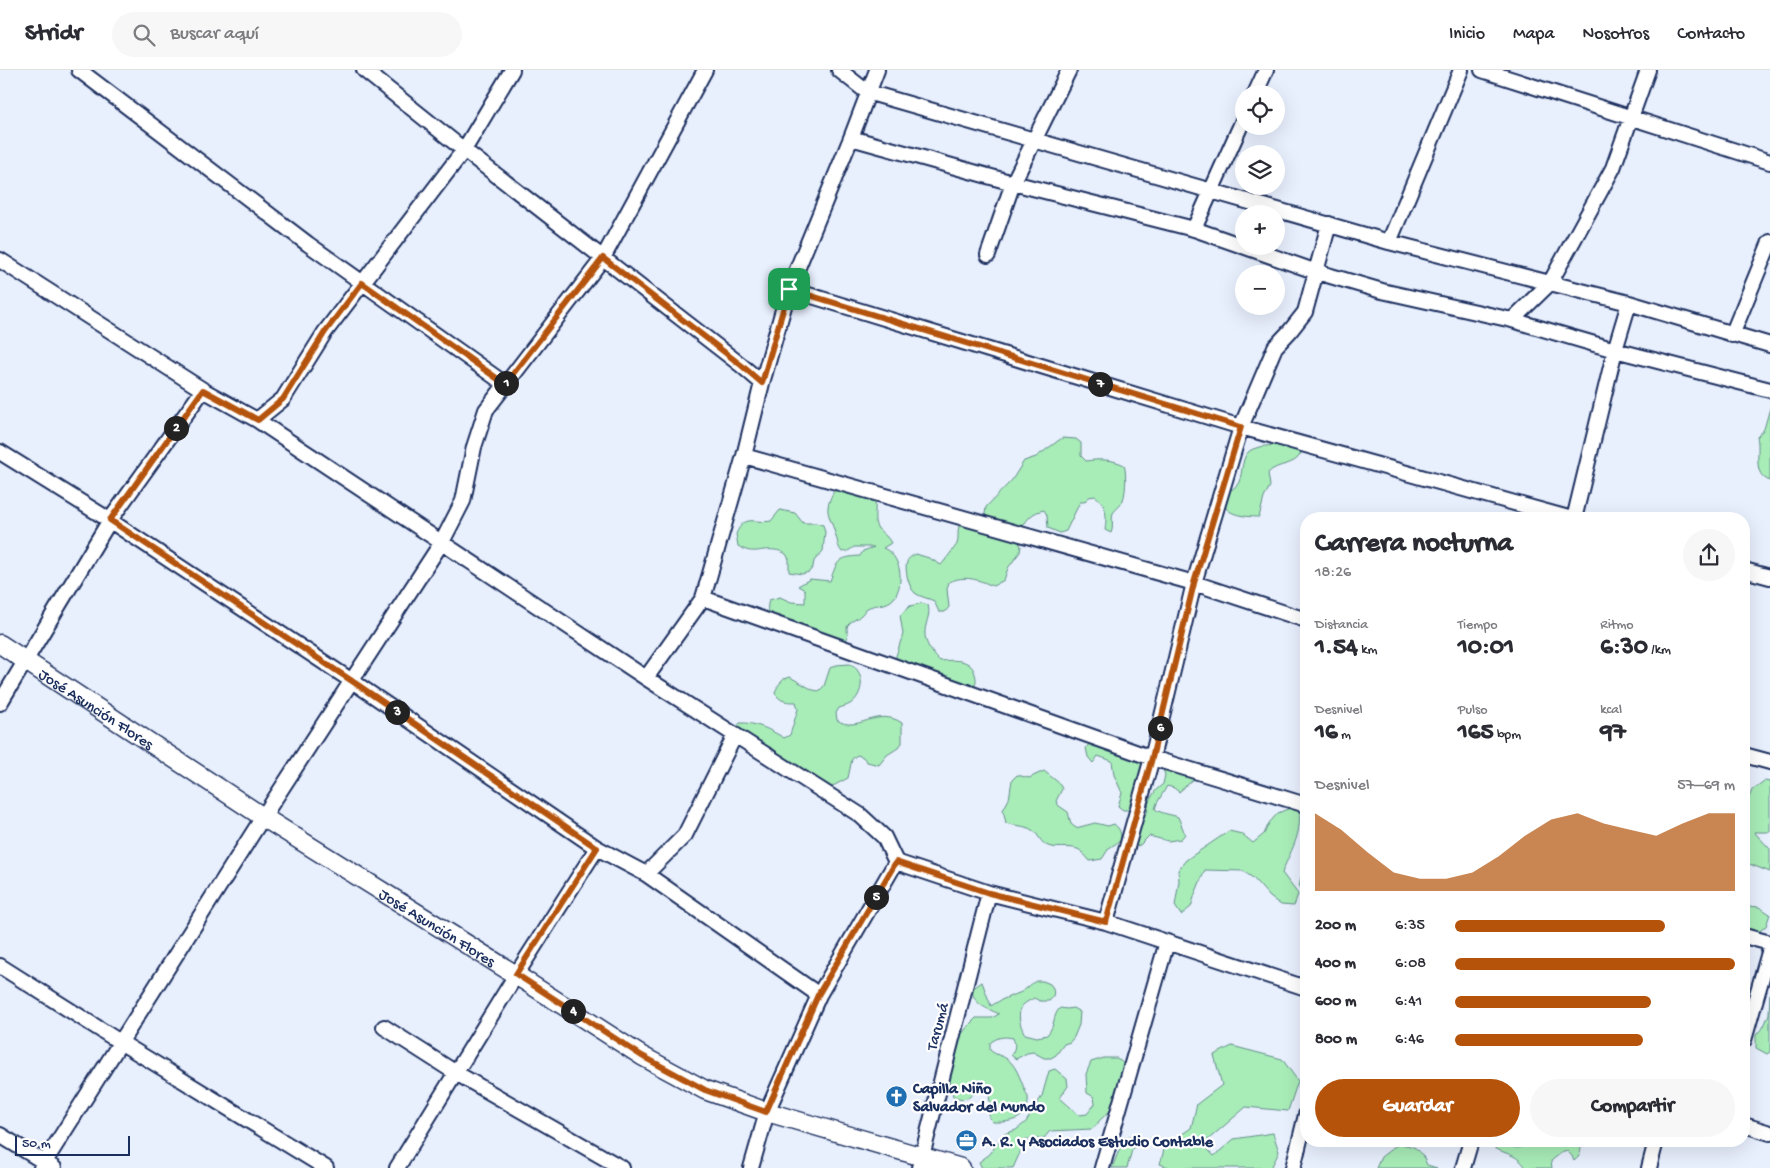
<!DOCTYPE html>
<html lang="es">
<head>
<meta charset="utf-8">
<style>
  body { margin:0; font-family:"Gochi Hand",sans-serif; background:#f7f7f7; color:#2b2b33; height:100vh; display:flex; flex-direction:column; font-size:19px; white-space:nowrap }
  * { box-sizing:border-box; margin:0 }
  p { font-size:16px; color:#7c7c81 }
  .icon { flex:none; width:28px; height:28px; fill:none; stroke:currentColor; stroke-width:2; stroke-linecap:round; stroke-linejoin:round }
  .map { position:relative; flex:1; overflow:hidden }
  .drawer { position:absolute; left:1300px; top:442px; width:450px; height:635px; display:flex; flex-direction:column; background:#fff; border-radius:20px; box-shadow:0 5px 20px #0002 }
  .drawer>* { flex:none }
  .fabs { position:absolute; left:1235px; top:15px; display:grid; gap:10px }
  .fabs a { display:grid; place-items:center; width:50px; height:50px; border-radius:50%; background:#fff; box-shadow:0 5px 20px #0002; font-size:25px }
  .scale { position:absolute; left:15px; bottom:12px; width:115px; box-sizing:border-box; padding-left:5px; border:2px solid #1b2f5e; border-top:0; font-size:14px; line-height:18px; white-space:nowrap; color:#1b2f5e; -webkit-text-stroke:4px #fff; paint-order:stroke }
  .pin { position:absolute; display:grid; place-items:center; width:42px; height:42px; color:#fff; margin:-21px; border-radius:10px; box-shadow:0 2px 8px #0006 }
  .km { position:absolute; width:25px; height:25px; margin:-12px; border-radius:50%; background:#222; color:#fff; font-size:14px; line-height:25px; text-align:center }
  .round { display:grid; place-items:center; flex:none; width:52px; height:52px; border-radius:26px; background:#f7f7f7 }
  .head { display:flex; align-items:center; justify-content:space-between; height:85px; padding:0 15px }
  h1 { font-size:28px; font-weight:700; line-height:38px }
  .metrics { display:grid; grid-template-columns:repeat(3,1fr); gap:8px; height:85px; padding:5px 15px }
  .metrics div { display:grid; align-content:center }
  .metrics b { font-size:25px; font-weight:700 }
  .metrics small { font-size:14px; font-weight:400 }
  .metrics p { font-size:14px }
  .chart { height:140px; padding:10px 15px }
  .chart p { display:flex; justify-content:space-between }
  .chart svg { width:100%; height:90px; margin-top:5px; fill:#b45309; opacity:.7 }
  .cta { display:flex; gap:10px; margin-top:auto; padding:10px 15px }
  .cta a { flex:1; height:58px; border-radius:30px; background:#b45309; color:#fff; font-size:20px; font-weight:700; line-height:58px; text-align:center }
  .cta a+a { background:#f7f7f7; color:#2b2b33 }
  ul { padding:0 15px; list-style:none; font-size:16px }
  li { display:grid; grid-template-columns:80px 60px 1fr; align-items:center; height:38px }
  li i { height:12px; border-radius:6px; background:#b45309 }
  header { display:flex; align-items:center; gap:30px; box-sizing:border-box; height:70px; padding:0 25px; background:#fff; border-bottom:1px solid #e1e1e2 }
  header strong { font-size:24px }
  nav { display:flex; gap:28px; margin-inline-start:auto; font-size:18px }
  .search { width:350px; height:45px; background:#f7f7f7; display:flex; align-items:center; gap:12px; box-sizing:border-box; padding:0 18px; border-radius:28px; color:#7c7c81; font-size:19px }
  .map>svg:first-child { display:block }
</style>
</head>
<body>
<header>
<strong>Stridr</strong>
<div class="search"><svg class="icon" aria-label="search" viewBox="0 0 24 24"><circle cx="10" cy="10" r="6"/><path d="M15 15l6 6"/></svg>Buscar aquí</div>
<nav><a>Inicio</a><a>Mapa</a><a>Nosotros</a><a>Contacto</a></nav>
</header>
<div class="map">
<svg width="1770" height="1098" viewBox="0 0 1770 1098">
  <rect width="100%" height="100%" fill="#e8effd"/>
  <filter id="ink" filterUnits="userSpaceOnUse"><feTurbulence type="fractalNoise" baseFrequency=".02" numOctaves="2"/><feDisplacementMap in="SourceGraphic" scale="10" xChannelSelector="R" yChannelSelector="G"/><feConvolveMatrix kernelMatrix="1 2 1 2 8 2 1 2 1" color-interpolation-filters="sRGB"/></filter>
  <g filter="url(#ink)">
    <!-- green -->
    <path fill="#a8ecb7" stroke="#628e8a" d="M1770 338V411C1751 404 1761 382 1757 367L1764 359Z
      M1062 368 1076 369 1081 373V386L1086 391C1098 389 1113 389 1124 395 1127 403 1126 428 1121 434 1119 437 1115 440 1113 443 1111 450 1114 456 1111 463L1105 460C1107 446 1107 434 1095 426L1089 427 1084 432H1080L1066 461 1060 463 1048 458 1047 445 1044 440C1033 442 1028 448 1023 456L1016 458 988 449 985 444 986 437 1012 410 1024 391 1036 387Z
      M1278 374 1297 377 1301 383C1295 397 1278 392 1268 403L1270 416 1264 428 1259 447C1246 447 1214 445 1228 423 1231 419 1237 417 1239 412 1243 403 1241 385 1251 380 1259 376 1269 376 1278 374Z
      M845 420 870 428 875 432C876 440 873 451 877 457 881 463 887 465 891 473L883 478C901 485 905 513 894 528 887 537 874 533 866 539 864 541 863 544 861 545 857 550 848 551 847 558 847 562 848 566 847 569L833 582 822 577 807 557 770 548C767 542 767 537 769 530L780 527 791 532 805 533V520L798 516 810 509 830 511C837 492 837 487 860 486L863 481 874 477H854L848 481 842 482C837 476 838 471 835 463 829 443 823 442 834 421Z
      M780 440 795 443 803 453H816L823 455 825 462 823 481 814 491 813 497 809 502 802 504 789 502V489L786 484C783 482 778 480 775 480 760 478 753 486 738 476L736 464C745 443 755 454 771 451Z
      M965 453 1017 469 1021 476 1020 482 1008 498 1004 510 993 516C977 509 965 505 949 512L947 519 949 537 945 542H939L934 531C928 528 920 527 915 523 909 518 904 499 907 492 908 488 912 486 916 484L929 488 941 495C943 493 956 476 957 474 959 469 957 462 959 456Z
      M922 533 928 535C930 543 928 547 926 555 922 570 930 581 940 591 954 590 971 588 975 604 977 610 976 614 973 619L896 592V586L903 564 900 545 910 536Z
      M850 594C866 602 864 625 850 634 847 636 842 637 839 638L836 643 837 650C857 664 877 636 902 653V673L898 678 887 685 879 695 867 692 863 687 857 685 852 689 848 708 831 717 824 718 787 693 774 679 761 676 736 658 740 653C755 652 771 660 784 668L790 665 798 639 796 632C787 632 780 632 775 623 777 616 780 613 785 608V609L790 607 813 620 819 621 824 616 830 598 836 595Z
      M1090 673 1135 685 1146 701 1134 736 1129 740H1123L1118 736 1122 723 1114 705 1112 691 1098 686 1093 693 1088 687 1086 678Z
      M1161 693 1192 703 1194 709 1179 722 1174 718 1167 716 1157 733 1155 739C1162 744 1170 744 1178 747L1185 764 1181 769 1168 771 1149 766 1140 775 1133 777 1142 747 1147 743 1149 731 1156 720 1163 714 1165 705Z
      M1044 701 1059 713 1062 719 1056 731 1059 736 1068 742 1071 754 1076 758 1095 753 1108 756 1114 754C1120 759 1122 763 1120 771L1109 778 1102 789 1090 791C1087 788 1085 785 1082 782 1075 774 1058 780 1048 776 1040 773 1039 764 1032 760 1025 755 1014 756 1006 753L1003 740 1009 729 1012 710 1017 705 1029 708Z
      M1764 711 1770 712V762H1754L1770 779V802L1744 792V741L1752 720Z
      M1290 738 1299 741C1302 766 1290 781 1282 803L1298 824 1294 836 1281 835 1270 827 1253 808 1243 801 1205 800 1195 824 1191 837 1181 845 1175 836 1179 811 1178 800 1186 790 1229 761 1242 764 1253 773 1264 764 1269 753 1278 743Z
      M1306 785V827L1299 817Z
      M1744 833 1746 836 1759 837 1770 844 1766 856 1756 864 1744 861Z
      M1036 911H1043L1050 914C1055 919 1055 927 1049 931H1040L1034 928C1031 930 1026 932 1024 934 1016 941 1020 957 1025 964L1037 967 1047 965C1056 955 1052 946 1060 938L1067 939 1073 938 1080 942 1079 955 1074 967 1070 972 1064 974 1056 985 1051 988H1044L1033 982 1027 983 1016 989 1011 985C1015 979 1016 975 1013 968 1004 966 997 967 990 973V980C995 985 1001 985 1007 989 1018 996 1022 1016 1028 1027 1030 1049 1011 1053 993 1052L989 1048C989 1038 992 1027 986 1018H979C971 1027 966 1032 953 1026L948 1008 956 971 969 955 976 948H992L999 944C987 938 973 935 972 919L982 912 991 936C1001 929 1009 927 1019 923 1025 921 1030 914 1036 911Z
      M1770 924V982L1767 984 1756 978V965L1764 956 1769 944Z
      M1232 976 1282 989 1298 1011 1288 1041 1246 1037 1203 1074 1214 1086 1234 1069 1273 1063 1279 1082 1271 1098H1171L1160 1094 1165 1076 1191 1058 1197 1034 1222 1015 1214 985Z
      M1104 988H1117L1127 997 1117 1029 1111 1040 1099 1051 1097 1055 1092 1059 1050 1061 1044 1068 1026 1069 1013 1098H982L979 1092 990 1084 1004 1064 1016 1060 1026 1052 1042 1026 1049 1001 1055 999 1067 1009 1068 1016 1060 1028 1079 1045 1087 1044 1095 1034 1094 1027 1087 1023 1086 1004 1091 992Z
      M1131 1066 1137 1068 1139 1073 1132 1080 1127 1098H1112L1123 1070 1125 1067Z
      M1488 1071H1506C1513 1081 1522 1079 1530 1071H1580C1582 1080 1581 1086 1574 1091L1572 1086 1567 1081 1561 1083 1551 1091 1552 1098H1526C1516 1081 1500 1085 1488 1073Z
      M1398 1074C1416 1076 1420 1078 1427 1095L1437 1098H1376L1381 1087Z"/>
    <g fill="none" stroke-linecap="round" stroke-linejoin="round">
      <defs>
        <path id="minor" d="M79 0 308 174 505 314
          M364 0 464 80 741 295 762 313
          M839 0 867 22 1389 172 1550 213 1613 98 1648 0
          M1482 0 1770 92
          M1255 24 1266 0
          M851 68 1013 113 1194 159 1317 202 1382 221 1512 250 1615 280 1770 320
          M1194 159 1244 48
          M1389 172 1461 0
          M988 185 1013 113 1069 0
          M0 190 203 320 257 350 646 608 860 745 884 767 896 792 989 823 1106 852 1306 918
          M789 219 1241 357 1572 449
          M1512 250 1550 213 1629 233
          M1732 265 1770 172
          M257 350 283 329 325 262 464 80 512 0
          M0 382 103 446 352 611 597 778 646 804 819 925
          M744 386 1194 513 1306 550
          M1574 449 1615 280 1629 233 1770 275
          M1744 500 1770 507
          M703 528 1152 688 1306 735
          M646 608 703 528 744 386 762 313 789 219 851 68 877 0
          M0 633 110 450 203 320
          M1744 685 1770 692
          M646 804 685 765 735 665
          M1106 852 1152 688 1194 513 1241 357 1275 277 1290 261 1305 242 1329 154
          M1744 866 1770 873
          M0 896 120 972 326 1098
          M384 957 456 1003 622 1098
          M1744 970 1770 879
          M1744 1055 1770 1063
          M0 1065 54 1098
          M41 1098 263 747 442 472 463 431 474 377 486 340 603 188 705 0
          M397 1098 516 905 597 778
          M751 1098 767 1042 819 925 896 792
          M919 1098 989 823
          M1102 1098 1167 872
          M1293 1098 1306 1045
          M1463 1098 1471 1071
          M1649 1098 1656 1071"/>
        <g id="tertiary">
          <path id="s1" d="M0 574 263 747 516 905 642 986 705 1020 767 1042 961 1098"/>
        </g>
      </defs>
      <!-- minor casing -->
      <use href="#minor" stroke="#1b2f5e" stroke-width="18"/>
      <!-- tertiary casing -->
      <use href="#tertiary" stroke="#1b2f5e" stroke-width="21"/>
      <!-- minor -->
      <use href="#minor" stroke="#fff" stroke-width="14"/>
      <!-- tertiary -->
      <use href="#tertiary" stroke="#fff" stroke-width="18"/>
    </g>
  </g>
  <g fill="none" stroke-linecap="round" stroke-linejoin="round" filter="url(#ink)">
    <defs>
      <path id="route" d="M603 188 741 295 762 313 789 219 1241 357 1194 513 1152 688 1106 852 989 823 896 792 818 925 766 1042 705 1020 642 986 516 904 597 778 352 611 110 450 203 320 258 350 283 329 325 262 362 213 505 314Z"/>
    </defs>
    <!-- route casing -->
    <use href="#route" stroke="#fff" stroke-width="10"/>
    <!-- route -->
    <use href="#route" stroke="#b45309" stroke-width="6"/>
  </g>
  <!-- icons -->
  <defs>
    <symbol id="church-disc" viewBox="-11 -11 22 22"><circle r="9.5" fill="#1f6fb2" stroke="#fff"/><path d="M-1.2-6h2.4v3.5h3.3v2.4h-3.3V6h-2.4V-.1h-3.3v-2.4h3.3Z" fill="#fff"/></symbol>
    <symbol id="office-disc" viewBox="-11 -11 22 22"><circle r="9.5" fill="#1f6fb2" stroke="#fff"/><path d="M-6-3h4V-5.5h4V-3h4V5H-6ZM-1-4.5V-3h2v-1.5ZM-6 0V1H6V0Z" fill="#fff"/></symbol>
  </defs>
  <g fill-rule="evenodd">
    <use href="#church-disc" x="884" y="1014" width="25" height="25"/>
    <use href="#office-disc" x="954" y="1058" width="25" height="25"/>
  </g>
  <g text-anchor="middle" stroke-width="4.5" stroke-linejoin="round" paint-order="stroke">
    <!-- street labels -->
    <g font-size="16" fill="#1b2f5e" stroke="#fff">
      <text dy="6" stroke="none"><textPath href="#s1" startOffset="116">José Asunción Flores</textPath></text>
      <text dy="6" stroke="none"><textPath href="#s1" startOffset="521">José Asunción Flores</textPath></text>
      <text transform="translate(936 956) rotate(-75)" y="6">Tarumá</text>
    </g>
    <!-- poi labels -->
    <g font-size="16" font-weight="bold" fill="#1b2f5e" stroke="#fff" text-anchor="start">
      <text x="913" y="1023">Capilla Niño<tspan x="913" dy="18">Salvador del Mundo</tspan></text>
      <text x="982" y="1076">A. R. y Asociados Estudio Contable</text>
    </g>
  </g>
</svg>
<div class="fabs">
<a><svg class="icon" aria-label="locate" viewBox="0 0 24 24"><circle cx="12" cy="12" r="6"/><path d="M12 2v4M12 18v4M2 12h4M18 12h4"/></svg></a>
<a><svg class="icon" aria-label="layers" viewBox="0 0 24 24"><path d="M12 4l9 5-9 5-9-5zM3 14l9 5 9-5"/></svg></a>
<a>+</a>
<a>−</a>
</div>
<div class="scale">50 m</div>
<div class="pin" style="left:789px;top:219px;background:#1e9e55"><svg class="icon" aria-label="arrive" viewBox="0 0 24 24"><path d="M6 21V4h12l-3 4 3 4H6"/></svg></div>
<b class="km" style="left:506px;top:313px">1</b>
<b class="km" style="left:176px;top:358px">2</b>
<b class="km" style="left:397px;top:642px">3</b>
<b class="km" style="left:573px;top:941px">4</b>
<b class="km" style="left:876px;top:827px">5</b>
<b class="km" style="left:1160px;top:658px">6</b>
<b class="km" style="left:1100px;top:314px">7</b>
<section class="drawer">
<div class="head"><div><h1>Carrera nocturna</h1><p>18:26</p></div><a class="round"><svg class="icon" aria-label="share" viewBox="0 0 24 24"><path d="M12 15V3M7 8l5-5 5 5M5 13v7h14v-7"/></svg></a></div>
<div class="metrics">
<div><p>Distancia</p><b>1.54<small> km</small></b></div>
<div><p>Tiempo</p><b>10:01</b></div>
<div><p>Ritmo</p><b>6:30<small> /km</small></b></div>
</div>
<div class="metrics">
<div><p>Desnivel</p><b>16<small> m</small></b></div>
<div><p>Pulso</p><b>165<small> bpm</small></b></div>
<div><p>kcal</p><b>97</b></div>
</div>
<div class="chart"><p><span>Desnivel</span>57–69 m</p>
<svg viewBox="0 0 160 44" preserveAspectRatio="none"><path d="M0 44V6L10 14L20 25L30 35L40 38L50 38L60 35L70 27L80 17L90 9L100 6L110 11L120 14L130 17L140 11L150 6L160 6V44z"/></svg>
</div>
<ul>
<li><b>200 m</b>6:35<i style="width:75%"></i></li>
<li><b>400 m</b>6:08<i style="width:100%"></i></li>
<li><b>600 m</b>6:41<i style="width:70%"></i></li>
<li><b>800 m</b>6:46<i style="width:67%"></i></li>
</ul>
<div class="cta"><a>Guardar</a><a>Compartir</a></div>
</section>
</div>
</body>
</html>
